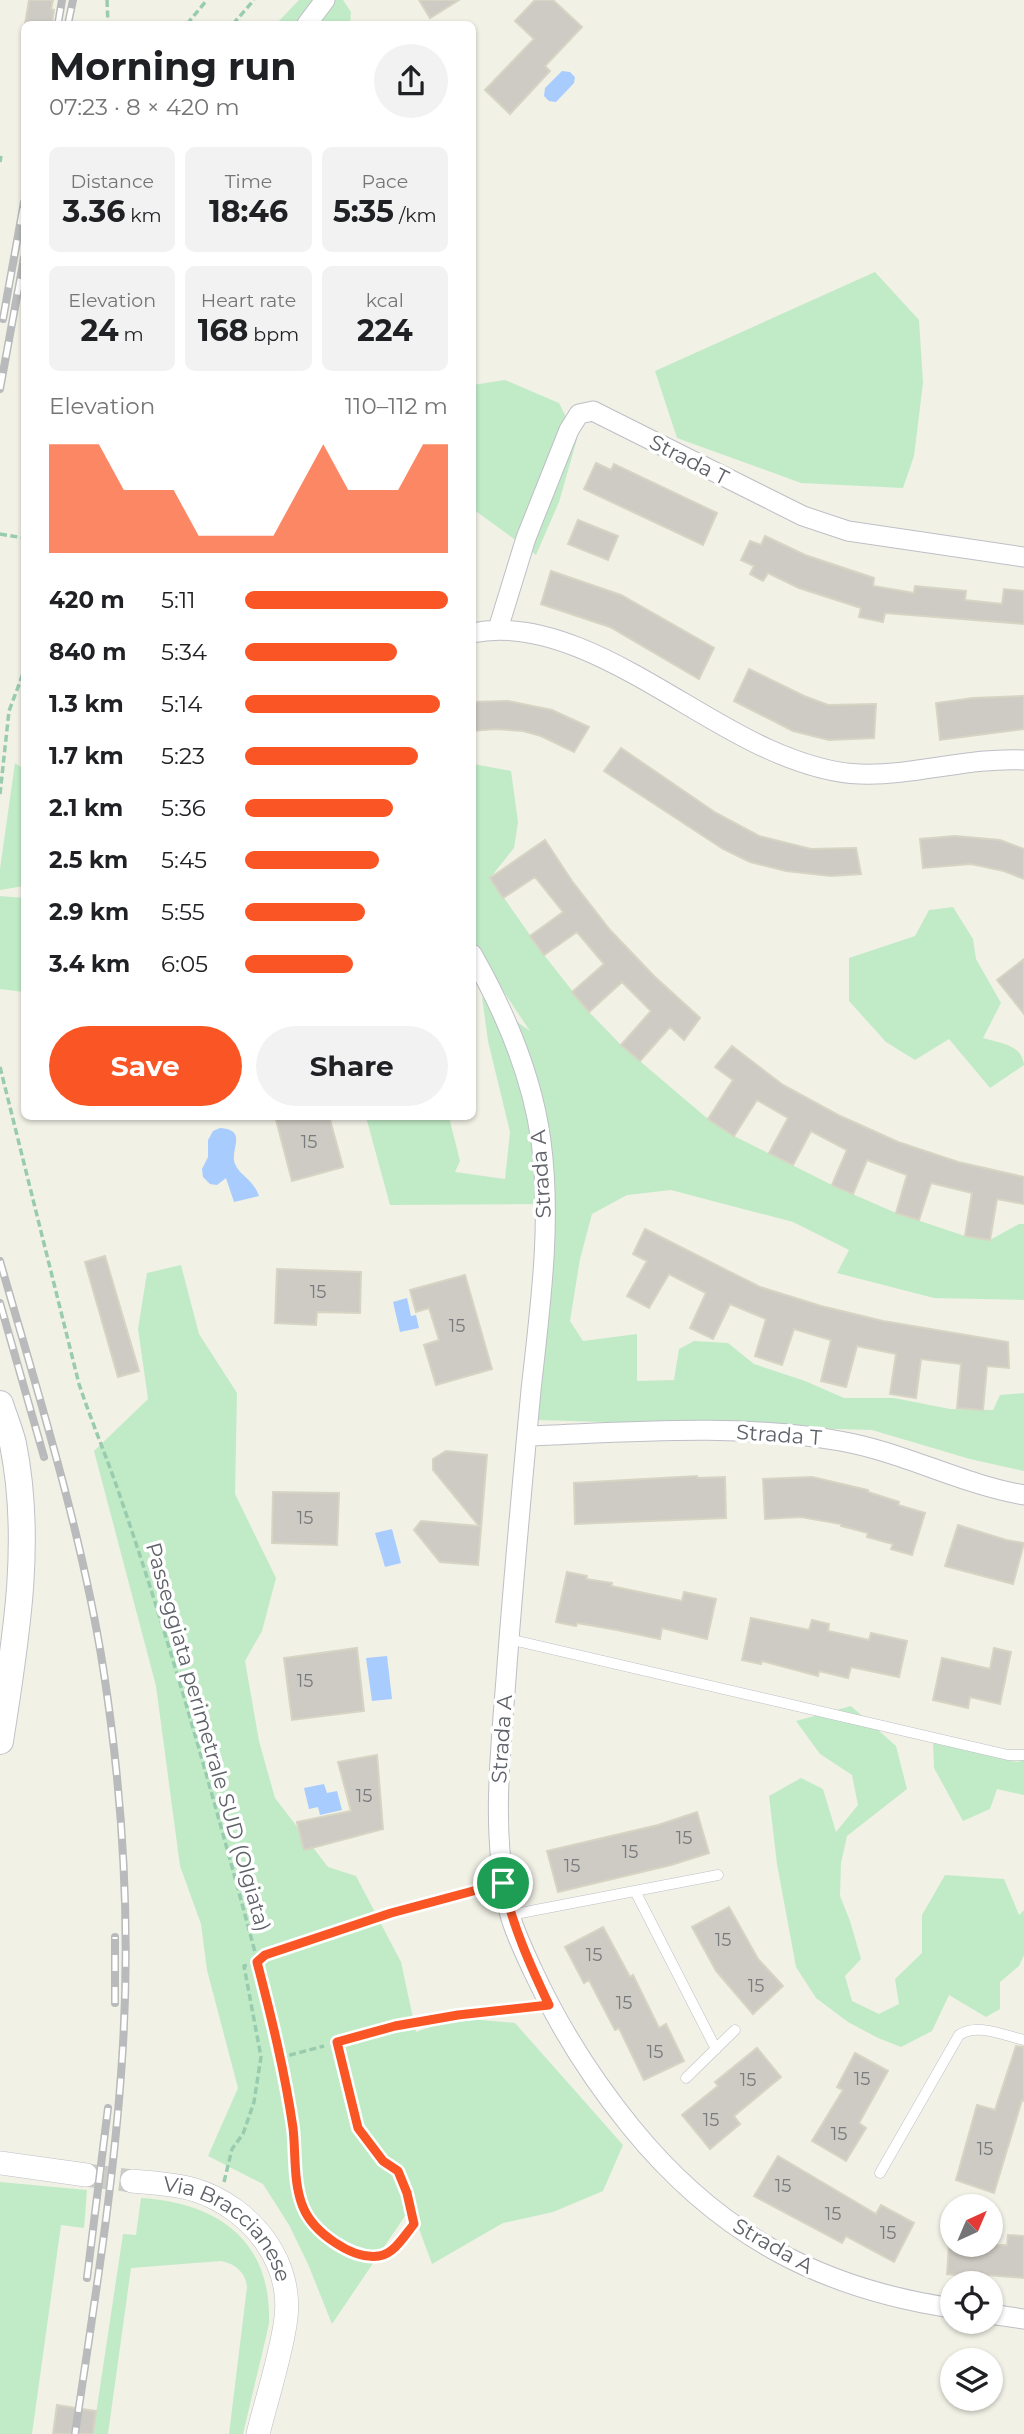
<!DOCTYPE html>
<html lang="en">
<head>
<meta charset="utf-8">
<style>
  body { margin:0; font-family:Montserrat,sans-serif; background:#f2f2f2; color:#202124; height:100vh; display:flex; flex-direction:column; font-size:26px; white-space:nowrap }
  * { box-sizing:border-box; margin:0 }
  p { font-size:23px; color:#757577 }
  .icon { flex:none; width:38px; height:38px; fill:none; stroke:currentColor; stroke-width:2; stroke-linecap:round; stroke-linejoin:round }
  .map { position:relative; flex:1; overflow:hidden }
  .panel { position:absolute; left:21px; top:21px; width:455px; height:1099px; display:flex; flex-direction:column; background:#fff; border-radius:10px; box-shadow:0 2px 5px #0004 }
  .panel>* { flex:none }
  .needle { width:46px; rotate:44deg }
  .fabs { position:absolute; left:940px; top:2194px; display:grid; gap:14px }
  .fabs a { display:grid; place-items:center; width:63px; height:63px; border-radius:50%; background:#fff; box-shadow:0 2px 5px #0004; font-size:35px }
  .pin { position:absolute; display:grid; place-items:center; width:60px; height:60px; color:#fff; margin:-30px; border:4px solid #fff; border-radius:50%; box-shadow:0 2px 7px #0007 }
  .round { display:grid; place-items:center; flex:none; width:74px; height:74px; border-radius:37px; background:#f2f2f2 }
  .summary { display:flex; align-items:center; justify-content:space-between; height:119px; padding:0 28px }
  h1 { font-size:38px; font-weight:700; line-height:52px }
  .stats { display:grid; grid-template-columns:repeat(3,1fr); gap:10px; height:119px; padding:7px 28px }
  .stats div { display:grid; align-content:center; border-radius:10px; background:#f2f2f2; text-align:center }
  .stats b { font-size:30px; font-weight:700 }
  .stats small { font-size:19px; font-weight:400 }
  .stats p { font-size:19px }
  .chart { height:196px; padding:14px 28px }
  .chart p { display:flex; justify-content:space-between }
  .chart svg { width:100%; height:126px; margin-top:7px; fill:#fa5524; opacity:.7 }
  .button { display:flex; gap:14px; margin-top:auto; padding:14px 28px }
  .button a { flex:1; height:80px; border-radius:42px; background:#fa5524; color:#fff; font-size:28px; font-weight:700; line-height:80px; text-align:center }
  .button a+a { background:#f2f2f2; color:#202124 }
  ul { padding:0 28px; list-style:none; font-size:23px }
  li { display:grid; grid-template-columns:112px 84px 1fr; align-items:center; height:52px }
  li i { height:18px; border-radius:9px; background:#fa5524 }
  .map>svg:first-child { display:block }
</style>
</head>
<body>
<div class="map">
<svg width="1024" height="2434" viewBox="0 0 1024 2434">
  <rect width="100%" height="100%" fill="#f1f1e6"/>
  <!-- green -->
  <path fill="#c1ebc7" d="M299 0H343L351 12 350 24H276Z
    M875 272 919 320 923 383 914 456 903 488 801 483 677 438 655 371Z
    M505 380 559 403 577 439 559 502 536 555 473 509V385Z
    M15 763 24 769V886L0 890V869Z
    M473 764 511 771 518 822 514 848 490 878 544 955 589 1012 621 1045 708 1119 734 1136 832 1185 896 1213 965 1236 990 1240 1019 1224H1024V1300L934 1298 837 1273 849 1250 793 1222 671 1190 627 1195 592 1214 580 1259 570 1321 583 1341 637 1334V1381L674 1380 679 1349 694 1341 728 1343 754 1364 805 1381 844 1398H894L950 1409 993 1410 1000 1395 1024 1393V1471L970 1459 872 1430 537 1420 552 1204 390 1205 366 1117H449L460 1161 455 1172 505 1179 510 1132 488 1041 482 997 530 1031 473 946Z
    M0 896 24 898V992L0 989Z
    M953 907 973 939 976 959 1001 1003 983 1038C999 1043 1022 1044 1024 1065L990 1088 949 1039 915 1060 886 1042 849 1001V958L915 936 929 910Z
    M181 1265 199 1334 237 1393 235 1494 276 1578 262 1631 245 1661 259 1741 275 1798 328 1867 356 1876 401 1962 416 2032 457 2018 515 2023 623 2145 603 2191 553 2212 503 2223 432 2264 411 2207 332 2324 308 2264 289 2225 263 2184 208 2156 238 2088 207 1970 201 1924 180 1866 156 1686 94 1451 148 1399 138 1329 147 1273Z
    M851 1706 896 1746 907 1789 847 1836 841 1863 840 1896 850 1921 861 1959 845 1976 852 2001 879 2014 899 2004 895 1979 922 1953V1915L945 1875 1004 1879 1019 1915 1024 1910V1955L1019 1966 1000 1982V2009L986 2017 949 1995 932 2031 901 2047 878 2038 848 2022 816 1998 796 1967 777 1864 769 1796 801 1778 823 1789 836 1832 858 1805 852 1775 820 1754 796 1721Z
    M933 1743 1017 1762 1024 1760V1795L997 1789 990 1809 963 1821 934 1768Z
    M0 2182 87 2190 84 2228 61 2225 32 2434H0Z
    M141 2198C219 2203 272 2241 269 2324L243 2434H229L247 2287C246 2273 236 2264 221 2261L131 2268 108 2434H93L123 2234 136 2235Z"/>
  <!-- water -->
  <path fill="#a9ccff" d="M562 71 570 72 575 77 574 83 556 102 549 101 544 96 545 88Z
    M220 1128C249 1130 229 1150 235 1164 240 1176 253 1179 259 1196L234 1202 226 1178 217 1185 210 1184 203 1177 202 1169 208 1157V1140L213 1131Z
    M407 1298 411 1316 416 1315 419 1328 400 1332 393 1302Z
    M392 1529 401 1563 385 1567 375 1533Z
    M387 1656 392 1699 372 1701 366 1658Z
    M324 1784 327 1793 337 1791 342 1810 320 1815 318 1807 309 1809 304 1788Z"/>
  <!-- building -->
  <path fill="#cdcbc3" stroke="#d7d4c4" stroke-width="2" d="M29 0H53L51 9 54 10 52 24H25Z
    M419 0H459L430 18Z
    M535 0H553L582 27 545 66 550 71 510 114 485 90 534 39 515 21Z
    M596 463 611 470 614 464 717 513 703 545 584 489Z
    M578 520 618 536 608 560 568 544Z
    M765 536 805 555 874 578 873 586 914 593 915 586 966 591 965 600 1002 604 1004 589 1024 591V624L885 613 883 622 859 617 861 608 799 588 768 573 763 581 750 574 754 566 741 560 750 541 761 545Z
    M551 571 621 595 714 648 699 679 610 627 541 604Z
    M749 669 804 696 828 705 876 704 874 738 829 740 793 731 734 701Z
    M1024 696V729L940 740 936 703 973 698Z
    M508 701 552 710 589 727 574 752 541 736 523 731 496 729 472 731V702Z
    M621 748 716 813 759 836 811 849 856 848 861 874 831 876 786 871 750 862 723 849 604 771Z
    M955 836 1000 840 1024 849V879L1004 871 971 864 923 868 920 839Z
    M545 840 572 881 610 930 654 976 700 1018 684 1040 670 1027 640 1061 621 1045 651 1011 622 982 589 1012 572 992 604 964 577 932 544 955 530 936 563 912 535 877 503 898 490 878Z
    M1024 959V1014L997 980Z
    M732 1046 783 1085 838 1115 898 1142 958 1162 1024 1177V1204L997 1199 990 1240 965 1236 972 1193 931 1183 919 1220 896 1213 907 1175 867 1160 853 1194 832 1185 847 1150 811 1131 793 1165 769 1153 788 1118 757 1100 734 1136 708 1119 733 1080 715 1067Z
    M275 1116H329L343 1167 292 1181Z
    M645 1229 760 1287 821 1306 883 1321 1008 1342 1009 1368 987 1366 983 1410 957 1408 961 1364 921 1359 916 1398 890 1394 896 1354 857 1346 846 1387 821 1381 831 1340 794 1329 782 1365 755 1356 766 1319 730 1304 713 1339 690 1328 706 1293 669 1274 649 1308 627 1296 647 1261 633 1254Z
    M105 1256 139 1371 118 1377 85 1262Z
    M277 1269 361 1272 360 1313 317 1312 316 1325 275 1323Z
    M465 1275 492 1369 436 1385 424 1345 439 1340 429 1308 416 1312 410 1290Z
    M446 1451 487 1455 478 1565 440 1562 414 1530 421 1521 479 1526 433 1470V1459Z
    M697 1476V1478L725 1477 726 1518 575 1524 574 1483Z
    M812 1477 868 1490V1492L899 1502 898 1505 925 1513 912 1555 891 1549 893 1544 867 1537 868 1533 841 1526V1524L801 1517 765 1519 763 1479Z
    M273 1492 339 1493 337 1545 272 1543Z
    M958 1525 1006 1540 1024 1543 1013 1584 945 1566Z
    M567 1572 587 1576 586 1579 612 1583 611 1586 682 1601 684 1592 716 1599 707 1639 662 1628 660 1639 617 1630 577 1623 576 1626 556 1622Z
    M751 1618 809 1630 812 1620 829 1624 828 1631 869 1640 871 1633 907 1641 899 1677 851 1667 848 1678 819 1671 818 1676 762 1661 761 1664 742 1660Z
    M357 1648 364 1711 292 1720 284 1658Z
    M994 1648 1011 1652 1000 1704 970 1697 968 1708 933 1700 942 1658 990 1669Z
    M377 1755 383 1829 304 1850 297 1822 351 1811 338 1762Z
    M697 1812 709 1853 671 1865 558 1892 547 1851 658 1825Z
    M729 1907 758 1959 783 1986 753 2014 716 1971 692 1927Z
    M603 1927 630 1977 633 1975 659 2028 666 2024 684 2061 644 2080 619 2028 615 2030 589 1980 584 1983 565 1947Z
    M1016 2046 1024 2047V2101L1022 2100 994 2193 956 2180 977 2105 995 2110Z
    M757 2048 781 2077 734 2116 740 2124 710 2149 682 2115 718 2086 715 2082Z
    M855 2053 888 2071 859 2123 866 2128 846 2161 812 2141 843 2090 837 2087Z
    M778 2156 876 2214 881 2205 914 2223 894 2262 846 2236 842 2243 754 2196Z
    M1008 2235 1024 2236V2278L986 2275 985 2278 947 2274 949 2245H1007Z
    M57 2405 96 2411 93 2434H53Z"/>
  <g fill="none" stroke-linecap="round" stroke-linejoin="round">
    <!-- tertiary-tunnel -->
    <path stroke="#cccdc6" stroke-width="23" stroke-dasharray="23 11" stroke-linecap="butt" d="M86 2175 132 2181"/>
    <defs>
      <path id="service" d="M509 1639 1008 1755H1024
        M635 1891 716 2049
        M510 1915 718 1875
        M337 2042 395 2026 458 2015 549 2005
        M686 2078 735 2030
        M880 2173 959 2035C978 2023 1003 2035 1024 2040"/>
      <path id="minor" d="M307 24 325 0
        M498 629 526 538 569 430 579 414 593 411 803 516 848 531 1024 557
        M472 633C570 612 681 711 768 749 797 762 828 773 860 774 915 776 968 757 1024 760
        M472 954C505 1012 532 1074 541 1141 552 1224 540 1308 531 1390 522 1486 513 1583 506 1679 500 1757 491 1834 509 1911 514 1932 524 1951 533 1971 559 2027 592 2079 631 2127 717 2233 818 2288 952 2308
        M527 1436C631 1432 737 1423 840 1441 903 1452 961 1484 1024 1495
        M990 2314 1024 2319"/>
      <g id="tertiary">
        <path d="M0 2163 86 2175"/>
        <path id="s1" d="M132 2181C153 2183 176 2184 195 2190 252 2208 296 2264 285 2325 279 2362 267 2398 258 2434"/>
      </g>
      <path id="secondary" d="M0 1404C4 1417 10 1431 13 1444 33 1543 15 1644 0 1741"/>
    </defs>
    <!-- service casing -->
    <use href="#service" stroke="#bebfc6" stroke-width="11"/>
    <!-- minor casing -->
    <use href="#minor" stroke="#bebfc6" stroke-width="21"/>
    <!-- tertiary casing -->
    <use href="#tertiary" stroke="#bebfc6" stroke-width="24"/>
    <!-- secondary casing -->
    <use href="#secondary" stroke="#bfc1c8" stroke-width="28"/>
    <!-- path -->
    <path stroke="#99ccaf" stroke-width="3.5" stroke-dasharray="7 3.5" stroke-linecap="butt" d="M107 0 108 24
      M187 24 207 0
      M233 24 254 0
      M0 162 1 156
      M0 534 24 538
      M0 794 9 711 24 671
      M0 1067 79 1384C92 1423 108 1460 121 1499 174 1653 217 1810 259 1967 272 2020 285 2074 293 2128 296 2154 293 2183 303 2207 313 2232 352 2260 379 2256 394 2254 405 2235 414 2224L407 2193 398 2171 383 2161 358 2128 339 2054
      M279 2058 324 2046
      M224 2182 232 2149 243 2134 254 2102 261 2057 244 1966 257 1962 265 1955 391 1913 487 1887"/>
    <!-- service -->
    <use href="#service" stroke="#fff" stroke-width="10"/>
    <!-- minor -->
    <use href="#minor" stroke="#fff" stroke-width="19"/>
    <!-- tertiary -->
    <use href="#tertiary" stroke="#fff" stroke-width="23"/>
    <!-- secondary -->
    <use href="#secondary" stroke="#fff" stroke-width="26"/>
    <defs>
      <path id="rail" d="M58 24 62 0
        M68 24 73 0
        M3 319 24 202
        M0 389 24 258
        M0 1261C38 1394 81 1529 103 1667 123 1796 131 1929 122 2060 114 2185 93 2310 75 2434
        M0 1303 44 1457
        M115 2003V1937
        M87 2278 108 2108"/>
    </defs>
    <!-- rail casing -->
    <use href="#rail" stroke="#b9babb" stroke-width="8"/>
    <!-- rail -->
    <use href="#rail" stroke="#fff" stroke-width="5" stroke-dasharray="16" stroke-linecap="butt"/>
  </g>
  <g fill="none" stroke-linecap="round" stroke-linejoin="round">
    <defs>
      <path id="route" d="M503 1883C513 1927 530 1965 549 2005L458 2015 395 2026 337 2042 358 2128 383 2161 398 2171 407 2193 414 2224C405 2235 394 2254 379 2256 352 2260 313 2232 303 2207 293 2183 296 2154 293 2128 285 2072 271 2016 257 1962L265 1955 391 1913Z"/>
    </defs>
    <!-- route casing -->
    <use href="#route" stroke="#fff" stroke-width="14"/>
    <!-- route -->
    <use href="#route" stroke="#fa5524" stroke-width="9"/>
  </g>
  <g text-anchor="middle" stroke-width="7" stroke-linejoin="round" paint-order="stroke">
    <!-- number labels -->
    <g font-size="18" fill="#7a7c7f">
      <text x="309" y="1148">15</text>
      <text x="318" y="1298">15</text>
      <text x="457" y="1332">15</text>
      <text x="305" y="1524">15</text>
      <text x="305" y="1687">15</text>
      <text x="364" y="1802">15</text>
      <text x="684" y="1844">15</text>
      <text x="630" y="1858">15</text>
      <text x="572" y="1872">15</text>
      <text x="723" y="1946">15</text>
      <text x="594" y="1961">15</text>
      <text x="756" y="1992">15</text>
      <text x="624" y="2009">15</text>
      <text x="655" y="2058">15</text>
      <text x="862" y="2085">15</text>
      <text x="748" y="2086">15</text>
      <text x="711" y="2126">15</text>
      <text x="839" y="2140">15</text>
      <text x="985" y="2155">15</text>
      <text x="783" y="2192">15</text>
      <text x="833" y="2220">15</text>
      <text x="888" y="2239">15</text>
    </g>
    <!-- street labels -->
    <g font-size="21" fill="#5e6168" stroke="#fff">
      <text transform="translate(689 460) rotate(27)" y="7">Strada T</text>
      <text transform="translate(541 1174) rotate(-94)" y="7">Strada A</text>
      <text transform="translate(779 1435) rotate(4)" y="7">Strada T</text>
      <text transform="translate(208 1737) rotate(74)" y="7">Passeggiata perimetrale SUD (Olgiata)</text>
      <text transform="translate(502 1739) rotate(-86)" y="7">Strada A</text>
      <text dy="7" stroke="none"><textPath href="#s1" startOffset="114">Via Braccianese</textPath></text>
      <text transform="translate(773 2246) rotate(30)" y="7">Strada A</text>
    </g>
  </g>
</svg>
<div class="fabs">
<a><svg class="needle" viewBox="-14 -14 28 28"><path d="M0-13l5 13h-10z" fill="#e53935"/><path d="M0 13l5-13h-10z" fill="#757577"/></svg></a>
<a><svg class="icon" aria-label="locate" viewBox="0 0 24 24"><circle cx="12" cy="12" r="6"/><path d="M12 2v4M12 18v4M2 12h4M18 12h4"/></svg></a>
<a><svg class="icon" aria-label="layers" viewBox="0 0 24 24"><path d="M12 4l9 5-9 5-9-5zM3 14l9 5 9-5"/></svg></a>
</div>
<div class="pin" style="left:503px;top:1883px;background:#1e9e55"><svg class="icon" aria-label="arrive" viewBox="0 0 24 24"><path d="M6 21V4h12l-3 4 3 4H6"/></svg></div>
<section class="panel">
<div class="summary"><div><h1>Morning run</h1><p>07:23 · 8 × 420 m</p></div><a class="round"><svg class="icon" aria-label="share" viewBox="0 0 24 24"><path d="M12 15V3M7 8l5-5 5 5M5 13v7h14v-7"/></svg></a></div>
<div class="stats">
<div><p>Distance</p><b>3.36<small> km</small></b></div>
<div><p>Time</p><b>18:46</b></div>
<div><p>Pace</p><b>5:35<small> /km</small></b></div>
</div>
<div class="stats">
<div><p>Elevation</p><b>24<small> m</small></b></div>
<div><p>Heart rate</p><b>168<small> bpm</small></b></div>
<div><p>kcal</p><b>224</b></div>
</div>
<div class="chart"><p><span>Elevation</span>110–112 m</p>
<svg viewBox="0 0 160 44" preserveAspectRatio="none"><path d="M0 44V6L10 6L20 6L30 22L40 22L50 22L60 38L70 38L80 38L90 38L100 22L110 6L120 22L130 22L140 22L150 6L160 6V44z"/></svg>
</div>
<ul>
<li><b>420 m</b>5:11<i style="width:100%"></i></li>
<li><b>840 m</b>5:34<i style="width:75%"></i></li>
<li><b>1.3 km</b>5:14<i style="width:96%"></i></li>
<li><b>1.7 km</b>5:23<i style="width:85%"></i></li>
<li><b>2.1 km</b>5:36<i style="width:73%"></i></li>
<li><b>2.5 km</b>5:45<i style="width:66%"></i></li>
<li><b>2.9 km</b>5:55<i style="width:59%"></i></li>
<li><b>3.4 km</b>6:05<i style="width:53%"></i></li>
</ul>
<div class="button"><a>Save</a><a>Share</a></div>
</section>
</div>
</body>
</html>
